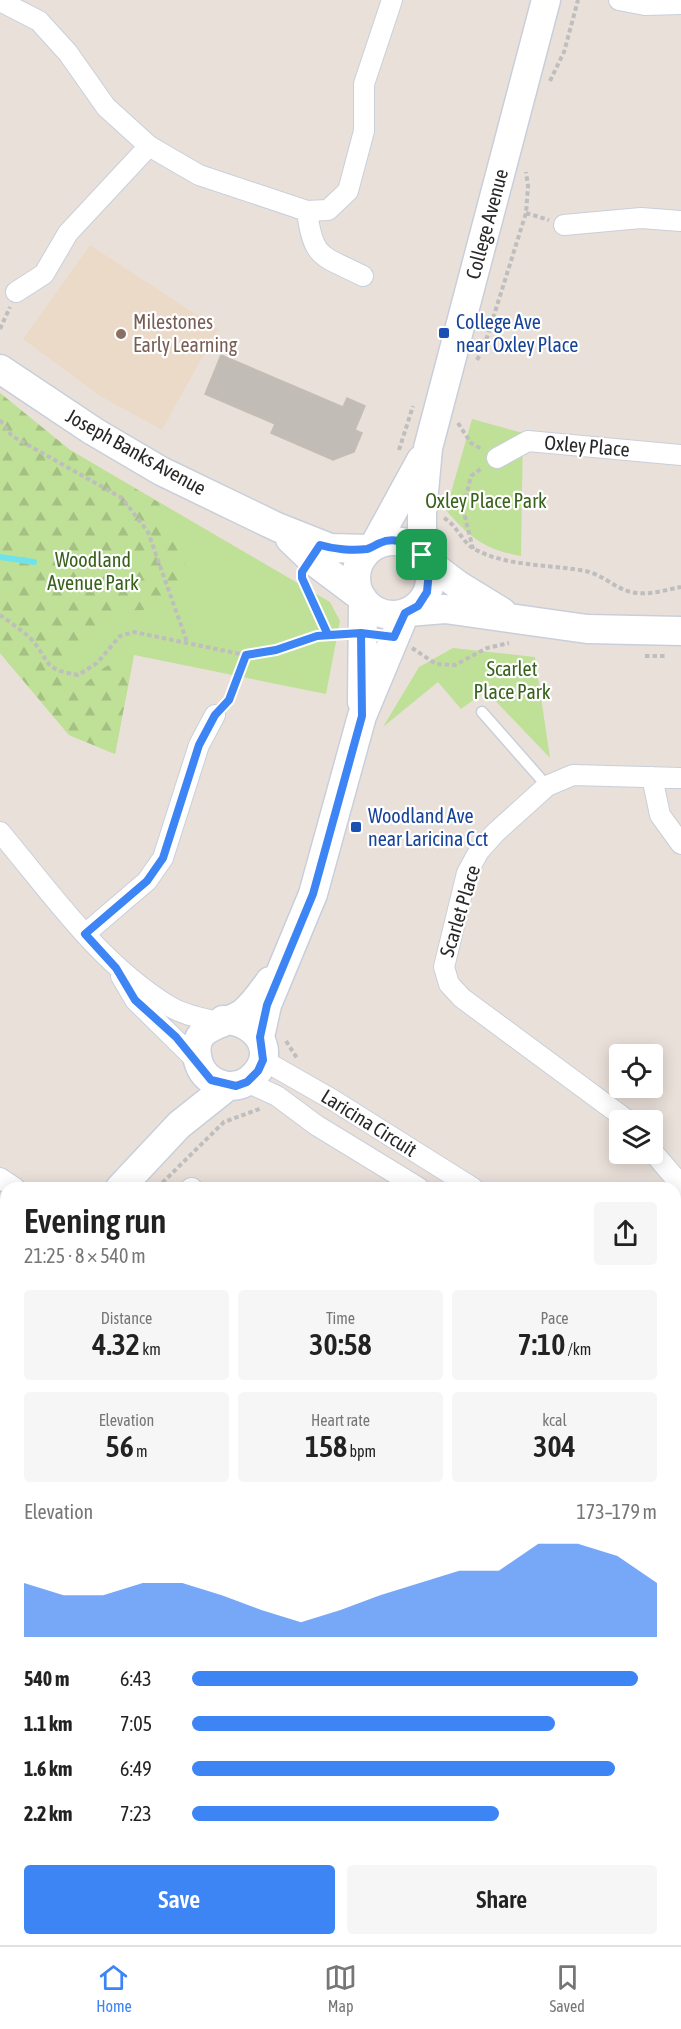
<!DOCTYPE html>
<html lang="en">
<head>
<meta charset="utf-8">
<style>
  body { margin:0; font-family:"Asap Condensed",sans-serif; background:#f6f6f6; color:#222; height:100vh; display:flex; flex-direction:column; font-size:22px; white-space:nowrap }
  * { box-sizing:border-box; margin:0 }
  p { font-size:20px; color:#767676 }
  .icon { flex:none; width:33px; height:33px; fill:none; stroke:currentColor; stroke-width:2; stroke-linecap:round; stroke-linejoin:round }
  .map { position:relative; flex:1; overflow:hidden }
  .sheet { position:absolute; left:0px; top:1182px; width:681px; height:764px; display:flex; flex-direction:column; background:#fff; border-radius:18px 18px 0 0; box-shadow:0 3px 15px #0003 }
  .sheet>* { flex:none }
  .controls { position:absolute; left:609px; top:1044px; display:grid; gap:12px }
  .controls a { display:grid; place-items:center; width:54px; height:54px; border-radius:6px; background:#fff; box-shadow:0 3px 15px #0003; font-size:30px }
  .pin { position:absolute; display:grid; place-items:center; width:51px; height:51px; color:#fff; margin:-26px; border-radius:12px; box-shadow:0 3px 9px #0006 }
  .round { display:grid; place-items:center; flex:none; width:63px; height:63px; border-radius:6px; background:#f6f6f6 }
  .summary { display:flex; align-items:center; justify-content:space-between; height:102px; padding:0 24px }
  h1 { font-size:33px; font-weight:600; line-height:45px }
  .metrics { display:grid; grid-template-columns:repeat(3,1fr); gap:9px; height:102px; padding:6px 24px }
  .metrics div { display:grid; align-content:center; border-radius:6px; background:#f6f6f6; text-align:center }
  .metrics b { font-size:30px; font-weight:600 }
  .metrics small { font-size:16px; font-weight:400 }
  .metrics p { font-size:16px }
  .chart { height:168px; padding:12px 24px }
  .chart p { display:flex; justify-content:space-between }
  .chart svg { width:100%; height:108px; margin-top:6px; fill:#3d84f5; opacity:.7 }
  .action { display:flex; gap:12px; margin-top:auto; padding:12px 24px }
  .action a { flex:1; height:69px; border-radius:6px; background:#3d84f5; color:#fff; font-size:24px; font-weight:600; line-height:69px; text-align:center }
  .action a+a { background:#f6f6f6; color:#222 }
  ul { padding:0 24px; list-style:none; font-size:20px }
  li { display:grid; grid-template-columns:96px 72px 1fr; align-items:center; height:45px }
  li i { height:15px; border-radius:8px; background:#3d84f5 }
  .tabs { display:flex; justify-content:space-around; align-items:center; height:84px; border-top:2px solid #e0e0e0; background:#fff; font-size:16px; color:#767676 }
  .tabs a { display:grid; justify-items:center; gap:3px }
  .tabs .active { color:#3d84f5 }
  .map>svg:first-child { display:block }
</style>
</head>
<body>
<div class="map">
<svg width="681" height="1945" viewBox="0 0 681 1945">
  <defs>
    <pattern id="forest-firs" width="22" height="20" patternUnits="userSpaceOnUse" patternTransform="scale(1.5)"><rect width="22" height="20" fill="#bfe097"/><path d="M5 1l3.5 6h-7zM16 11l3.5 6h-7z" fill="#a4c082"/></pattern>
  </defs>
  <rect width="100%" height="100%" fill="#eae0da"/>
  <!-- education -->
  <path fill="#ecdac9" d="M90 245 218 329 162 430 100 396 23 339Z"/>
  <!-- grass -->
  <path fill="#bfe097" d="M0 393 70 450 330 602 340 621 326 694 134 655 115 754 69 735 0 653Z
    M472 419 523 433 521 556C485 550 469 537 446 510Z
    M453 648 535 657 550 758 486 691 461 709 438 682 383 727 419 667Z
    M675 1348 681 1354V1482L675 1487Z"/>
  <!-- forest -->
  <path fill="url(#forest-firs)" d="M0 393 70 450 158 502 186 554 181 587 156 609 113 612 76 644 67 665 71 683 87 682 105 667 128 656 133 660 115 754 69 735 0 653Z"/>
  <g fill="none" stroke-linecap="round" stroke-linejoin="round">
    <!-- stream -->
    <path stroke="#6fe3eb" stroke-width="6" d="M0 557 34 562"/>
  </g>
  <!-- building -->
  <path fill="#c2bcb6" stroke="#c5bcb4" stroke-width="1.5" d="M221 355 343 407 347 398 365 406 355 430 362 433 354 452 333 460 271 433 275 424 205 394Z"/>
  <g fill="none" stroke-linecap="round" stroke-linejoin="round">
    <defs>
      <path id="lane" d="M482 712 547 786"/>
      <path id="street" d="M619 0 645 5 681 4
        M0 1 39 21 68 53 106 107 149 146 199 175 307 211 328 210 348 191 364 131V84L392 0
        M307 211C313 260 322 255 363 276
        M564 225 641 218 681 221
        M16 292 44 274 68 233 149 146
        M497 458 528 441 681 455
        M652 777 660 815 681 844
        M0 832C52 894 99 963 169 1006 183 1015 202 1018 218 1022
        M85 934 147 881 163 858 199 745 215 715
        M121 976 135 1000 199 1063
        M263 1060 333 1100 473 1188
        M247 1082 277 1096 316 1125 419 1188
        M627 1120 462 998 449 984 444 967 467 873 479 851 495 833 547 786 573 775 681 778
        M652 1151 681 1185
        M0 1178 15 1188
        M191 1188H192
        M675 1207 681 1202
        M675 1326 681 1329
        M0 1484 6 1479
        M675 1508 681 1503
        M675 1654 681 1660
        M0 1745 6 1748
        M0 1905 6 1908
        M62 1940 72 1945
        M371 1940 380 1945
        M635 1940 640 1945
        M529 1945 532 1940
        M569 1945 575 1940"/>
      <path id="secondary" d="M0 369 93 431 161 471 277 527 330 548 369 549
        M290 539 312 560 360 596
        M356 578a37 37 0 1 1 74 0a37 37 0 1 1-74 0Z
        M374 546 421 460
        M422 556V514L428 448 546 0
        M425 560 458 585 502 612
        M408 612 445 609 587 629 681 631
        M362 702 363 599
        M223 1020C259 1020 280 1056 249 1080 241 1086 231 1087 223 1085 212 1082 203 1075 199 1064 186 1024 225 1026 243 1013 254 1004 262 992 270 981
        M260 1037 267 1005 313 894 362 716 405 613
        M120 1188 179 1125 228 1086
        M0 1293 6 1288"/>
    </defs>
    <!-- lane casing -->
    <use href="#lane" stroke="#c8cfda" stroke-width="13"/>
    <!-- street casing -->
    <use href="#street" stroke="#c8cfda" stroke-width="22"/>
    <!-- secondary casing -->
    <use href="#secondary" stroke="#c8cfda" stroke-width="31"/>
    <!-- path -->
    <path stroke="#bebebe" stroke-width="4" stroke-dasharray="4.5 3" stroke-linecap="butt" d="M550 81 564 52 578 0
      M526 213 549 220
      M0 329 10 307
      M477 360 484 347 526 213 528 186 526 172
      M0 420 12 436 122 498 148 532 187 642
      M458 423 471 443 483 450
      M399 450 413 406
      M444 518C457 525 463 544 476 550 510 567 548 564 585 571 602 574 616 589 631 592 648 596 665 590 681 587
      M473 549 463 509 471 476 482 468
      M306 586 328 635
      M0 615C10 622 22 630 31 639 51 661 41 669 78 675L97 663 120 636 134 632 245 655 276 650 317 636 339 634
      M412 648 436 664 455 665 487 648 509 643
      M645 656H665
      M226 703 245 655
      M286 1041 297 1058
      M157 1188 224 1122 262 1108
      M0 1331 6 1327
      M675 1425 681 1426
      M675 1433 681 1453
      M676 1485 675 1470 681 1454"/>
    <!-- lane -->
    <use href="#lane" stroke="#fff" stroke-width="10"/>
    <!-- street -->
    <use href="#street" stroke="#fff" stroke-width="20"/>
    <!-- secondary -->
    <use href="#secondary" stroke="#fff" stroke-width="28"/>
  </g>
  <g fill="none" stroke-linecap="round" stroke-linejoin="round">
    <defs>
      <path id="route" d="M422 555C412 544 395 536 380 543 375 545 371 548 367 549 352 551 333 549 320 545L302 572V578L328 635 361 633 362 716 313 894 267 1005 260 1037 263 1060 258 1071 247 1082 236 1086 211 1080 176 1037 135 1000 116 968 85 934 147 881 163 858 199 745 215 715 229 700 246 655 276 650 317 636 361 633 394 637 405 613 418 606 427 592 429 571 422 555"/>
    </defs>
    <!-- route casing -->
    <use href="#route" stroke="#fff" stroke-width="12"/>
    <!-- route -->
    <use href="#route" stroke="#3d84f5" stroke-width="8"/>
  </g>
  <!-- markers -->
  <g fill="#1a4fb4" stroke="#fff" stroke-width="2">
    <rect x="438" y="327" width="12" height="12" rx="3"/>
    <rect x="350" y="821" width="12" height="12" rx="3"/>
  </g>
  <circle fill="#8d6e63" stroke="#fff" stroke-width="2" cx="121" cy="334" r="6"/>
  <g text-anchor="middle" stroke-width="4.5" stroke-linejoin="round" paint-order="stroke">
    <!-- street labels -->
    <g font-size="20" fill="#282828" stroke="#fff">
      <text transform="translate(487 224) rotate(-75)" y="7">College Avenue</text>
      <text transform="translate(587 446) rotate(5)" y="7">Oxley Place</text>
      <text transform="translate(136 452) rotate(29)" y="7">Joseph Banks Avenue</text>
      <text transform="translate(460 911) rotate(-73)" y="7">Scarlet Place</text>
      <text transform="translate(369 1123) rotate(32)" y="7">Laricina Circuit</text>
    </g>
    <!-- education labels -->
    <g font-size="20" fill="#785e54" stroke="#fff" text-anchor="start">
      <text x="133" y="329">Milestones<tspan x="133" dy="23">Early Learning</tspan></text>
    </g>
    <!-- transit labels -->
    <g font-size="20" fill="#164399" stroke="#fff" text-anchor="start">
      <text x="456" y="329">College Ave<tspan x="456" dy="23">near Oxley Place</tspan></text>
      <text x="368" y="823">Woodland Ave<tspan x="368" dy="23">near Laricina Cct</tspan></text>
    </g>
    <!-- park labels -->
    <g font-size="20" fill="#38621b" stroke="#fff">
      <text x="486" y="508">Oxley Place Park</text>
      <text x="93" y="567">Woodland<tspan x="93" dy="23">Avenue Park</tspan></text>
      <text x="512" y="676">Scarlet<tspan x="512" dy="23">Place Park</tspan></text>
    </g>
  </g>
</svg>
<div class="controls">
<a><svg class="icon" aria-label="locate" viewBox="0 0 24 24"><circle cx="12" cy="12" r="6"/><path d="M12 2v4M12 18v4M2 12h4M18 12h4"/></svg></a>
<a><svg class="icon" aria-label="layers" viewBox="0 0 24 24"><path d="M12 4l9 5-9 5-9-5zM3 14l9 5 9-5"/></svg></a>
</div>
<div class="pin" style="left:422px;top:555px;background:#1e9e55"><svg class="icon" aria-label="arrive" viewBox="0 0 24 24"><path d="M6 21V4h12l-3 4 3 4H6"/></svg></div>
<section class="sheet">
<div class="summary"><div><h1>Evening run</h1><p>21:25 · 8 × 540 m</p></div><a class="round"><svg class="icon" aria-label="share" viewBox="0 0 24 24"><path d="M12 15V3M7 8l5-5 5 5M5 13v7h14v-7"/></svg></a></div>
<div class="metrics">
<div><p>Distance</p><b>4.32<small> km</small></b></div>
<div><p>Time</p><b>30:58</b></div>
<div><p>Pace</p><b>7:10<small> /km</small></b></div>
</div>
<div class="metrics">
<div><p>Elevation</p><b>56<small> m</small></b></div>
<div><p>Heart rate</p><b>158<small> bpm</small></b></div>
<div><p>kcal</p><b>304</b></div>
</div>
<div class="chart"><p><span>Elevation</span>173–179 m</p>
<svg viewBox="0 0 160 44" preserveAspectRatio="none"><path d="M0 44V22L10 27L20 27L30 22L40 22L50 27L60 33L70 38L80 33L90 27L100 22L110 17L120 17L130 6L140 6L150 11L160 22V44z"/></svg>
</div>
<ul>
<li><b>540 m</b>6:43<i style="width:96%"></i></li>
<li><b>1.1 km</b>7:05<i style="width:78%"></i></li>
<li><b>1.6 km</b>6:49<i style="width:91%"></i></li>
<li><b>2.2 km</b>7:23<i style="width:66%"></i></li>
</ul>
<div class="action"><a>Save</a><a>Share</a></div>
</section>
</div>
<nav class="tabs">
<a class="active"><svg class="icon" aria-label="home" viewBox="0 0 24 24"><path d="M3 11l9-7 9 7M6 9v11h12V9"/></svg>Home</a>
<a><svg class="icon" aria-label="map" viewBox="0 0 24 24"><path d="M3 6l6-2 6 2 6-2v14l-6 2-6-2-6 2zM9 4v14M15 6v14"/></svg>Map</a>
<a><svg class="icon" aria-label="saved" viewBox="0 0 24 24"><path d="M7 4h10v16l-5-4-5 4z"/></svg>Saved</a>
</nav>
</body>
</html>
